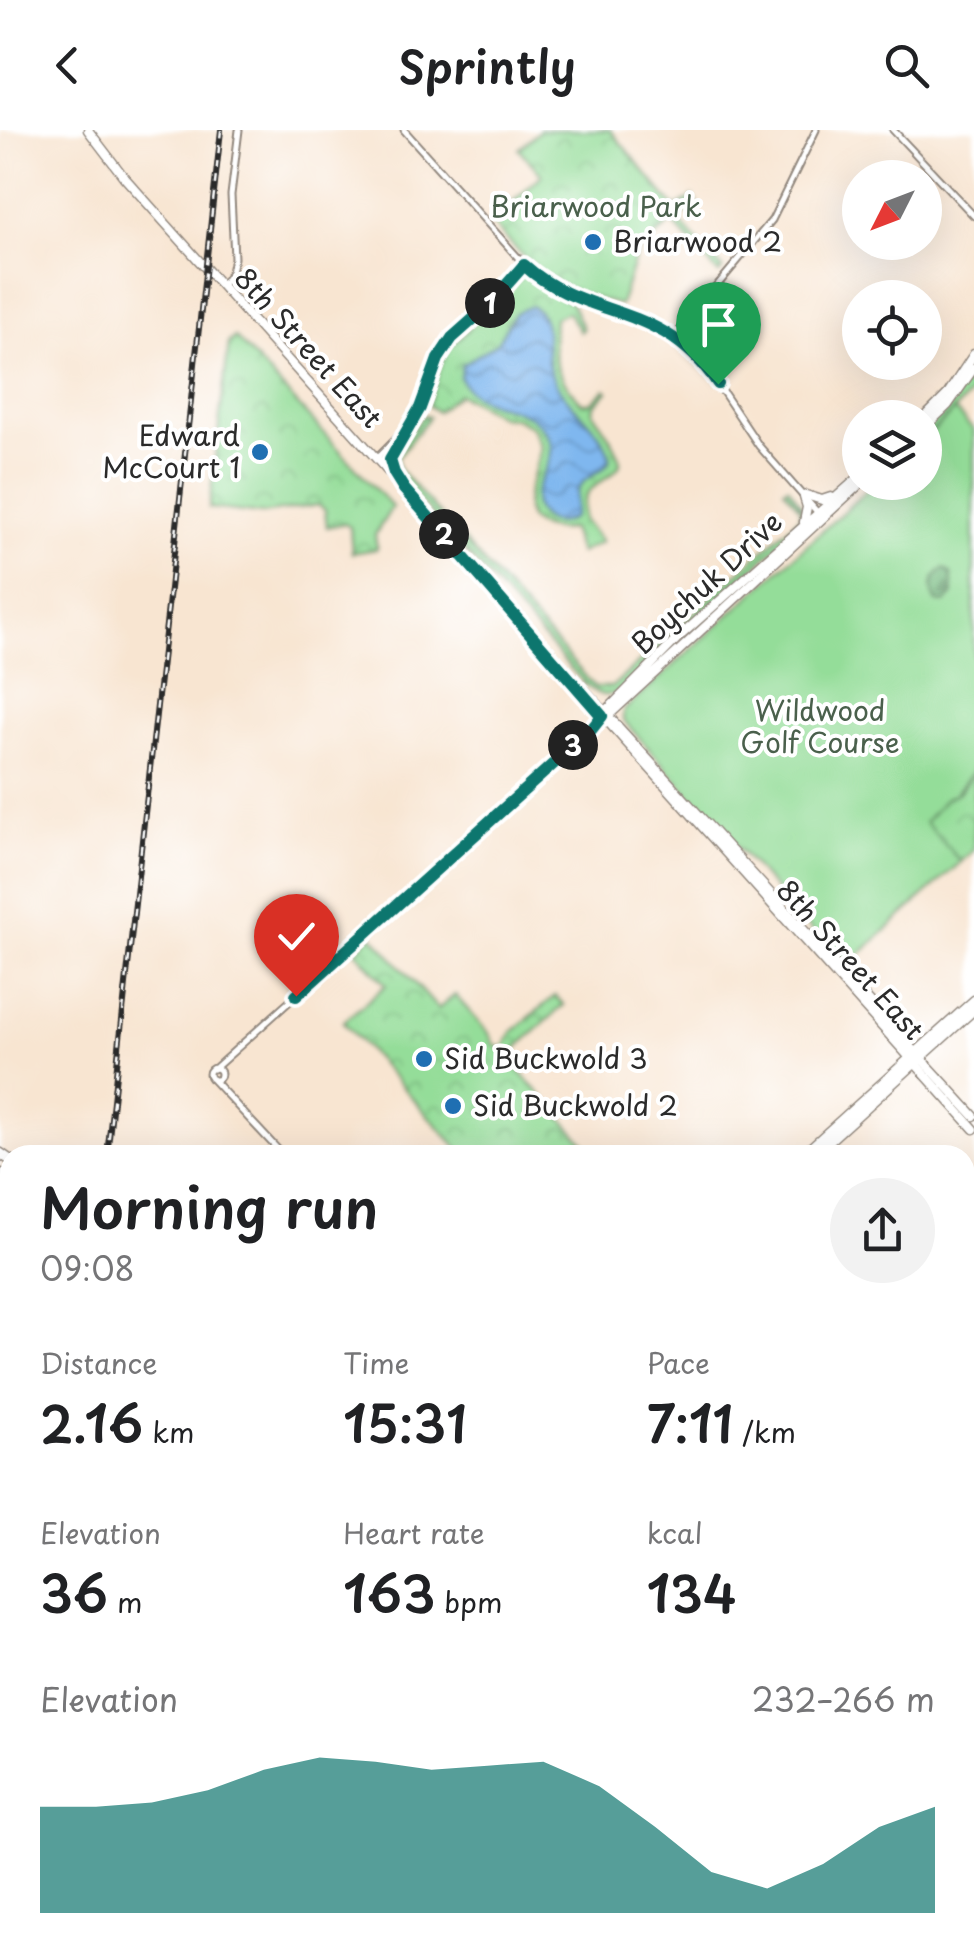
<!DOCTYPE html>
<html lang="en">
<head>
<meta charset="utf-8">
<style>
  body { margin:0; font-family:"Playpen Sans",sans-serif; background:#f2f2f2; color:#202124; height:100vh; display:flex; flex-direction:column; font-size:38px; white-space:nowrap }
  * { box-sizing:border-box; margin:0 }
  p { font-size:32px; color:#757577 }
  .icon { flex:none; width:55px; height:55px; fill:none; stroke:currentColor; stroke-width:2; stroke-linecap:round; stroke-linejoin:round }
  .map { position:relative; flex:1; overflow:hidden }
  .side { position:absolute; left:0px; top:1015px; width:975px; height:812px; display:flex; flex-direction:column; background:#fff; border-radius:30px 30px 0 0; box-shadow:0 10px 40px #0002 }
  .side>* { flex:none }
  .needle { width:65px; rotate:228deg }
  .buttons { position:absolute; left:842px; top:30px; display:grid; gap:20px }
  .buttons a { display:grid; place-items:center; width:100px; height:100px; border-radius:50%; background:#fff; box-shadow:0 10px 40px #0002; font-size:50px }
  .pin { position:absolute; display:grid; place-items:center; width:85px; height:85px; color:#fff; margin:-102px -42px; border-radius:50% 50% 50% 0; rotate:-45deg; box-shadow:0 0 10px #0007 }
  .pin .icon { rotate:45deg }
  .km { position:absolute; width:50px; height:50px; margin:-25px; border-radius:50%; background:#222; color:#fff; font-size:28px; line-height:50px; text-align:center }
  .round { display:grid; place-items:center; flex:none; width:105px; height:105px; border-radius:52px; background:#f2f2f2 }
  .headline { display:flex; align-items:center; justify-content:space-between; height:170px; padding:0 40px }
  h1 { font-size:55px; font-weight:600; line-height:75px }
  .stats { display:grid; grid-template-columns:repeat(3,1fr); gap:15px; height:170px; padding:10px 40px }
  .stats div { display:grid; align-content:center }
  .stats b { font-size:50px; font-weight:600 }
  .stats small { font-size:28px; font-weight:400 }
  .stats p { font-size:28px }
  .chart { height:280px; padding:20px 40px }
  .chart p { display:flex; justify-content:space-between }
  .chart svg { width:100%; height:180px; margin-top:10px; fill:#0f766e; opacity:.7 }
  header { display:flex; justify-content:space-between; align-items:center; height:130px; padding:0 40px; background:#fff; font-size:45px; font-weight:600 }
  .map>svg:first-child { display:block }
</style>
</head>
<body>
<header><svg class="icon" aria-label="back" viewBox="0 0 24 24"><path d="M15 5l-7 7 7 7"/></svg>Sprintly<svg class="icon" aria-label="search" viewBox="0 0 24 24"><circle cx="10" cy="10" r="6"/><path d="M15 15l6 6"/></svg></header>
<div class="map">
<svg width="974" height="1826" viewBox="0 0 974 1826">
  <defs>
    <pattern id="forest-firs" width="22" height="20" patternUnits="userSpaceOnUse" patternTransform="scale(2.5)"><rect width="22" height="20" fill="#77bc81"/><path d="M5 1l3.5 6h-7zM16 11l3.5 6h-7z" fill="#62996a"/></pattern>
    <pattern id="park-crowns" width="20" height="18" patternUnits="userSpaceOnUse" patternTransform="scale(2.5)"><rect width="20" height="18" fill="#94dd99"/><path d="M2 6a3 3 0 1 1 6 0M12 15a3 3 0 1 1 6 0" fill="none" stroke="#80be84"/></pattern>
    <pattern id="water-waves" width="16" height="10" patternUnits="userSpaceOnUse" patternTransform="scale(2.5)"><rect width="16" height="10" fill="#7fb7ef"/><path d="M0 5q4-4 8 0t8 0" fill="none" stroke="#6895c2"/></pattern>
  </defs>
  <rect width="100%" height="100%" fill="#fff"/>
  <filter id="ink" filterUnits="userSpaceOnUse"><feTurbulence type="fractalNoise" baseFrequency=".01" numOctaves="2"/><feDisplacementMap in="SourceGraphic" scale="20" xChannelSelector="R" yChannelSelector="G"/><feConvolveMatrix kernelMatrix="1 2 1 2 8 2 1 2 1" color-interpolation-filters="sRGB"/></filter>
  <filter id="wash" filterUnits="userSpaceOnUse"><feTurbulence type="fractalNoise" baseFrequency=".0048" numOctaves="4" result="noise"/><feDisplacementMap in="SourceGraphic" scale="40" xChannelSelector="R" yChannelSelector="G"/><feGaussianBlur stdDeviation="2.25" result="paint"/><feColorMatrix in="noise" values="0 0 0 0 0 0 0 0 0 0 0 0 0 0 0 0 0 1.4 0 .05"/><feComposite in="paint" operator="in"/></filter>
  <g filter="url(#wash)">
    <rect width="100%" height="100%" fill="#f8e5d1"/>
    <!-- green -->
    <path fill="#94dd99" stroke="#608462" stroke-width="2.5" d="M955 280 974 301V640C960 661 943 675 926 692L961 732 848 835 826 811 816 805 623 590V581L875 353 925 352V308Z
      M423 285 429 287 397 328 399 339 595 557H612L800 387V378L784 359 788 356 804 379 798 397 622 560C605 569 599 566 585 554L396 345 393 326Z"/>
    <!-- forest -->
    <path fill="url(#forest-firs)" stroke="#517456" stroke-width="2.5" d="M944 439 951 444 953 464 945 473 937 472C929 459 931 448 944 439Z"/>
    <!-- park -->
    <path fill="url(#park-crowns)" stroke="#608462" stroke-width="2.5" d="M540 0H610L675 78 693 67 698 74 677 89 723 139 719 144 672 92 637 123 620 175C553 159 536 142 491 92L542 45 519 19Z
      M525 143 556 166 570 171 583 199 580 202 568 182 554 188C552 229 553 243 582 273H591L605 259 608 261 594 275 593 283C600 292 621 321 620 333 620 343 591 354 586 366 582 373 583 382 583 390L601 412 579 423 571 399C498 405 535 353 541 317L532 297 515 288 502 287 458 264 437 282 428 275 442 232 450 217Z
      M235 207 392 377 375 405 377 419 352 423 350 397 345 393 327 397 325 380 318 375 262 384 209 378 229 212Z
      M974 238V261L925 308V295L948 275Z
      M974 640V720L961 732 925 692 946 668 959 662Z
      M372 805 438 879 455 865 490 905 494 914 503 919 512 902 555 866 564 875 507 927 595 1025H464L343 892 386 855 355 820Z
      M729 1818H778L784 1822 781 1826H734Z"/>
    <!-- water -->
    <path fill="url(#water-waves)" stroke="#55718d" stroke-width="2.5" d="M531 176C556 188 540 219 552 246 566 278 601 293 610 328 604 346 586 343 578 359 575 367 576 377 574 386 560 398 543 393 535 377 531 353 559 331 549 308 529 265 479 287 460 248L462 235 497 213 515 183Z"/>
  </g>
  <g filter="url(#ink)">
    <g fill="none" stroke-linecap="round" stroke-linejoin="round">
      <defs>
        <path id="minor" d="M404 0 531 142 565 162 637 186 688 218 715 250 759 316 818 383
          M893 0 974 86
          M222 156 231 142 234 128 231 65 239 0
          M674 207 772 90 816 0
          M400 312 422 274 442 221 523 135
          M377 328 406 299
          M209 944a6 6 0 1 1 12 0a6 6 0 1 1-12 0Z
          M214 939 605 589
          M212 949 283 1025
          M965 1505 974 1497
          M965 1651 974 1661
          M965 1662 974 1672
          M227 1818 230 1826"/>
        <path id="major" d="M88 0 124 47 538 509 974 986
          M924 288 947 265 974 224
          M925 297 948 275 974 238
          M393 343 390 330 400 313
          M806 365 822 370 831 367
          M804 367 807 377 804 392
          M565 544 974 999
          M605 582 679 507 860 346
          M608 586 862 352
          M802 1025 974 870
          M814 1025 974 880"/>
        <path id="highway" d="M0 1023 10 1030
          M0 1043 10 1050
          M965 1766 974 1755
          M965 1777 974 1767
          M965 1796 974 1786
          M965 1807 974 1799
          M584 1818 588 1826
          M600 1818 604 1826
          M925 1826 931 1818
          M946 1826 954 1818"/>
      </defs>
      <!-- minor casing -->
      <use href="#minor" stroke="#92887e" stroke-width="9"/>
      <!-- major casing -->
      <use href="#major" stroke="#92887e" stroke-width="11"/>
      <!-- highway casing -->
      <use href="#highway" stroke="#92887e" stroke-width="12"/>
      <!-- minor -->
      <use href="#minor" stroke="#fff" stroke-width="5"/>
      <!-- major -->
      <use href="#major" stroke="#fff" stroke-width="8"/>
      <!-- highway -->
      <use href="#highway" stroke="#fff" stroke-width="9"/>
      <defs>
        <path id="rail" d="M107 1025 221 0
          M57 1818 59 1826
          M18 1826 19 1818"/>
      </defs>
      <!-- rail casing -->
      <use href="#rail" stroke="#2b2b2b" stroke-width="6"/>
      <!-- rail -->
      <use href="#rail" stroke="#fff" stroke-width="2.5" stroke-dasharray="8" stroke-linecap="butt"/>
    </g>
  </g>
  <g fill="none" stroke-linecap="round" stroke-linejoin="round" filter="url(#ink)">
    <defs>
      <path id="route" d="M296 866 591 600 602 586 404 359 394 343 390 330 420 278 438 229 452 208 488 176 524 135C587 192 661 169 718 254"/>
    </defs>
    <!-- route casing -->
    <use href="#route" stroke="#fff" stroke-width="20"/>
    <!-- route -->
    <use href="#route" stroke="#0f766e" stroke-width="12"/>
  </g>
  <!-- markers -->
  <g fill="#1f6fb2" stroke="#fff" stroke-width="4">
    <circle cx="593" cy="112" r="10"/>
    <circle cx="260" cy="322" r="10"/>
    <circle cx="424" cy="929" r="10"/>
    <circle cx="453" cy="976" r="10"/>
  </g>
  <g text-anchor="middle" stroke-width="8" stroke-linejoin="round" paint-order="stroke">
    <!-- park labels -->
    <g font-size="28" fill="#4a604c" stroke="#fff">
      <text x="596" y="87">Briarwood Park</text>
      <text x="820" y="591">Wildwood<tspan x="820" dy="32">Golf Course</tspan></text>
    </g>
    <!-- poi labels -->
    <g font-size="28" fill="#2b2b2b" stroke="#fff" text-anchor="start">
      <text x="613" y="122">Briarwood 2</text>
      <text x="240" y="316" text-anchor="end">Edward<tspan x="240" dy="32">McCourt 1</tspan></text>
      <text x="444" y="939">Sid Buckwold 3</text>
      <text x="473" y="986">Sid Buckwold 2</text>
    </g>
    <!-- street labels -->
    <g font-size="28" fill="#2b2b2b" stroke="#fff">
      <text transform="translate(308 218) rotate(48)" y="10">8th Street East</text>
      <text transform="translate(707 453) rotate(-43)" y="10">Boychuk Drive</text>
      <text transform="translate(850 830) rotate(48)" y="10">8th Street East</text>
    </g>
  </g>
</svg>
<div class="buttons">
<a><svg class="needle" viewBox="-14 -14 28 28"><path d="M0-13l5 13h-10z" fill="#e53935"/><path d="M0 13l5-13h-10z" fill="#757577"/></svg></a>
<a><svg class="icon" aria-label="locate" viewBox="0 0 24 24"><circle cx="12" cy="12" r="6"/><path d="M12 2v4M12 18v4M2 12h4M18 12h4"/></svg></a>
<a><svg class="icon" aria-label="layers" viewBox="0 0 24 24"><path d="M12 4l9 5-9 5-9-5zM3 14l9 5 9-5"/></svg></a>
</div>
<div class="pin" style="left:718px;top:254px;background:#1e9e55"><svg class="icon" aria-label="arrive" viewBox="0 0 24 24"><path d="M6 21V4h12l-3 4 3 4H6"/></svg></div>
<div class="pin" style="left:296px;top:866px;background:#d93025"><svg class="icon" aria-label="check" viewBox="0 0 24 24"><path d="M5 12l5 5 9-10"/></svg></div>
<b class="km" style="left:490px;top:173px">1</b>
<b class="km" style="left:444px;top:404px">2</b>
<b class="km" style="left:573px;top:615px">3</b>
<section class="side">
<div class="headline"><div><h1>Morning run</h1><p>09:08</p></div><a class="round"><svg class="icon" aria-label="share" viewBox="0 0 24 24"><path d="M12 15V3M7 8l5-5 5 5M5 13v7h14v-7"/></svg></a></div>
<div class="stats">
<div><p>Distance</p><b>2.16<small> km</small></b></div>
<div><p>Time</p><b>15:31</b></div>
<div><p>Pace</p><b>7:11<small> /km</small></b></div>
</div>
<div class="stats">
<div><p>Elevation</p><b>36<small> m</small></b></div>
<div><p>Heart rate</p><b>163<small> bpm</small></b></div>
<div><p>kcal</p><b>134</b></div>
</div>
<div class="chart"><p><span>Elevation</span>232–266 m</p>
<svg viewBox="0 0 160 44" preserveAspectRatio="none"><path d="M0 44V18L10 18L20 17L30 14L40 9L50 6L60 7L70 9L80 8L90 7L100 13L110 23L120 34L130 38L140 32L150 23L160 18V44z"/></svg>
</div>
</section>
</div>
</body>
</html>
